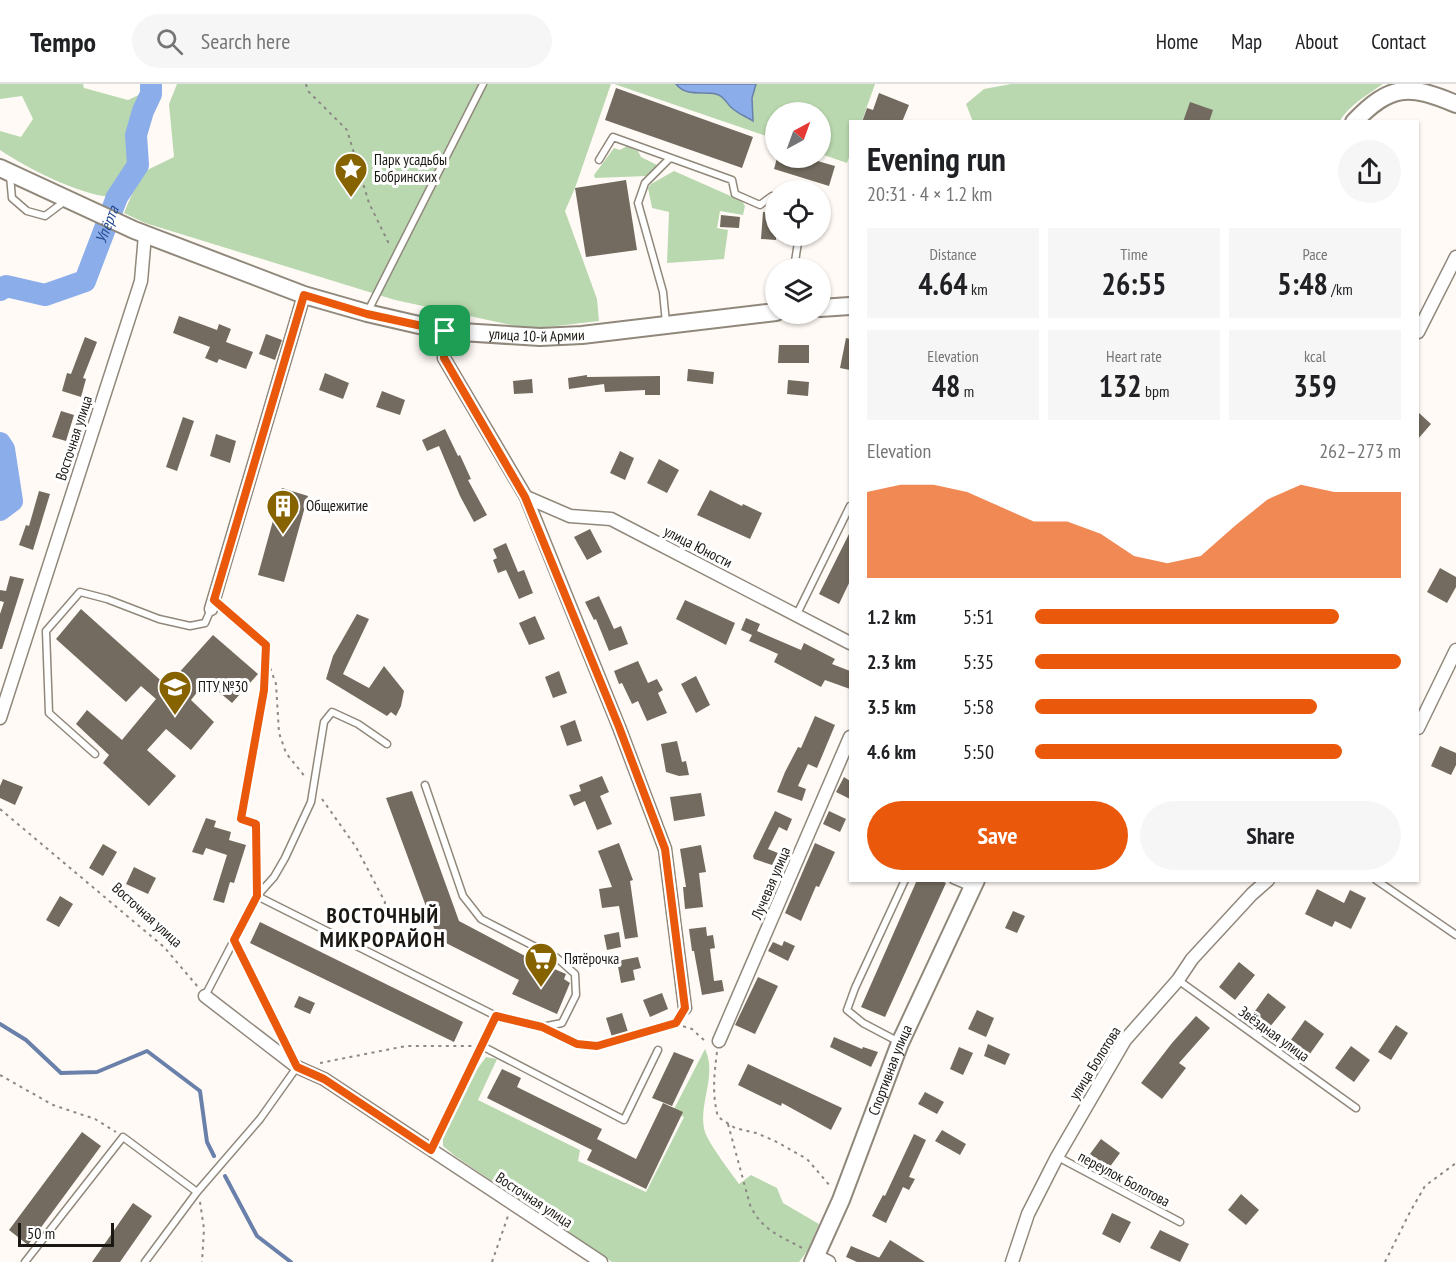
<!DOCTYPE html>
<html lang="en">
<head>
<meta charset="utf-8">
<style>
  body { margin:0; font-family:"PT Sans Narrow",sans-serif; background:#f6f6f6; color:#202124; height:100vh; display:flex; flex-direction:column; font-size:22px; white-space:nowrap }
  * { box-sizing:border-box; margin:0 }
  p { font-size:20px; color:#757577 }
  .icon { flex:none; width:33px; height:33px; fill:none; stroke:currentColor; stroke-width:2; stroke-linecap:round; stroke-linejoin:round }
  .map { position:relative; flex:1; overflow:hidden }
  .sheet { position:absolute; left:849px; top:36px; width:570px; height:762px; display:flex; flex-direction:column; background:#fff; border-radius:0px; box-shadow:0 2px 4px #0004 }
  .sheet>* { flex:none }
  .needle { width:39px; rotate:41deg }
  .controls { position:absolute; left:765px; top:18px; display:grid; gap:12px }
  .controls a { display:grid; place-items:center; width:66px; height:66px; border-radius:50%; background:#fff; box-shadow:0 2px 4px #0004; font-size:30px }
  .scale { position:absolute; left:18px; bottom:15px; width:96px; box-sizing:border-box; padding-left:6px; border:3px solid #1b1713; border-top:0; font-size:16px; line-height:21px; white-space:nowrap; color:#1b1713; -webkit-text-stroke:4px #fff; paint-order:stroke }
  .pin { position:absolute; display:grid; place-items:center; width:51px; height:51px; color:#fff; margin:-26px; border-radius:12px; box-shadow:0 3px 9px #0006 }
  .round { display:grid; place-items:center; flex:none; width:63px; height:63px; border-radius:32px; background:#f6f6f6 }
  .overview { display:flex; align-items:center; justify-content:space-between; height:102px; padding:0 18px }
  h1 { font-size:33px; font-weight:800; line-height:45px }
  .figures { display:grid; grid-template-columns:repeat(3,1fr); gap:9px; height:102px; padding:6px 18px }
  .figures div { display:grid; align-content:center; border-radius:0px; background:#f6f6f6; text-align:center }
  .figures b { font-size:30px; font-weight:800 }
  .figures small { font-size:16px; font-weight:400 }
  .figures p { font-size:16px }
  .chart { height:168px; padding:12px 18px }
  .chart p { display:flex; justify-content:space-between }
  .chart svg { width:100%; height:108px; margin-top:6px; fill:#ea580c; opacity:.7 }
  .action { display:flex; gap:12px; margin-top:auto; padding:12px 18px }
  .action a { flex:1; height:69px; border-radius:36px; background:#ea580c; color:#fff; font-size:24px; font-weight:800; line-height:69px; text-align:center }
  .action a+a { background:#f6f6f6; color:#202124 }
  ul { padding:0 18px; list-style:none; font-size:20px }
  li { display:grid; grid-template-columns:96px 72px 1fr; align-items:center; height:45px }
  li i { height:15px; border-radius:8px; background:#ea580c }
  header { display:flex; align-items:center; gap:36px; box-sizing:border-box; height:84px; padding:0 30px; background:#fff; border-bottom:2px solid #e0e0e0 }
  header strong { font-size:28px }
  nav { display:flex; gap:33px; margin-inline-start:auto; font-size:21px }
  .search { width:420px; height:54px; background:#f6f6f6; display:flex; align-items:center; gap:15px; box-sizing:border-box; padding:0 21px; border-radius:33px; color:#757577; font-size:22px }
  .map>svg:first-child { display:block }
</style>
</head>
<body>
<header>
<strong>Tempo</strong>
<div class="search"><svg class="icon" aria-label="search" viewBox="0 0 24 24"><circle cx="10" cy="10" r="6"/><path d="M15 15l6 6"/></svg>Search here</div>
<nav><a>Home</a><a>Map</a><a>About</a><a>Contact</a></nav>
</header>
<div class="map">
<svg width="1456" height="1178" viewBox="0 0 1456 1178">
  <rect width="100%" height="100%" fill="#fffaf5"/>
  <!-- green -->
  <path fill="#b9d8af" d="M0 0H83L84 4 128 16 160 1 123 96 111 113C77 110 29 85 0 66V47L21 53 33 35 22 12 0 15Z
    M177 0H611L575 104 565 127 597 215 599 237 530 245 395 216 145 139 124 129 141 89 174 73 169 20Z
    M614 0H875L862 37 850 38V70L847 79 821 70 820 28H776L775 55Z
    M1011 0H1383C1367 11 1349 21 1339 38H973L966 20 984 5Z
    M627 62 638 67 641 73 657 81 647 92 595 94 594 91 614 64 620 66Z
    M674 87 742 117 745 122 743 131 720 127 717 144 728 146 724 175 667 179 669 128 652 124 648 104 651 100Z
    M705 965C718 992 697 1021 705 1048 709 1060 731 1089 739 1100L751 1091 777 1104 783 1119 819 1140 808 1166 799 1178H612L455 1072 443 1062V1055L478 984 486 973 497 975 478 1016 580 1066 578 1077 646 1108 684 1033 673 1027Z"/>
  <!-- water -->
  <path fill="#8badea" stroke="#6980aa" stroke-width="1.5" d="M676 0H756L752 14 753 37C747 33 739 30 733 25 726 20 725 12 716 10 702 7 686 13 676 0Z"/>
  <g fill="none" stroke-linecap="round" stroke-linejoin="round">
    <!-- stream -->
    <path stroke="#6980aa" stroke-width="4" d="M0 940 26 956 61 989 97 988 147 967 200 1007 207 1058 214 1072
      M225 1092 257 1152 291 1178"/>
    <!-- river -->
    <g stroke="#8badea" stroke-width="22">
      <path id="s1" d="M0 206 6 202 45 211 85 197 117 113 138 81 136 51 143 27 151 10V0"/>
      <path d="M0 359 4 365 12 417 0 426"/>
    </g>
  </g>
  <!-- building -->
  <path fill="#736b5f" d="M616 4 753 53 742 84 605 36Z
    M879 9 909 21 902 38H862L867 24 873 26Z
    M1190 18 1213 26 1209 38H1183Z
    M777 74H807L835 82 829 102 774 85Z
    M626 96 637 166 586 173 575 104Z
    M763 128 776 129V156L761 155Z
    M721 131 740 133 739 144 720 143Z
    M179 232 217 246 219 240 231 245 226 258 253 268 246 285 219 275 217 279 205 274 210 263 173 249Z
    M266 250 282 256 275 276 259 270Z
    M85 253 97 258 83 294 86 295 81 313 62 307 67 289 71 290Z
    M846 254 850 255V286L840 284Z
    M779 261H809V279H778Z
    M688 285 714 288 713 300 687 297Z
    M325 289 349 299 343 315 319 306Z
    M587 291V293L660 292V311H645V306L605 308 604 300 569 305 568 294Z
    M532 295 533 309 514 310 513 297Z
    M788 296 809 298 808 312 787 310Z
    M382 307 405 316 400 331 376 323Z
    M61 327 74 331 66 357 52 353Z
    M1418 328 1431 340 1418 355Z
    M183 333 194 337 177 387 166 383Z
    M445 345 458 372 460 371 471 395 468 396 487 431 474 438 460 412 439 362 427 367 422 356Z
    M216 350 236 357 230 379 210 372Z
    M620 367 634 374 625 396 610 389Z
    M659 375 679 386 667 409 647 399Z
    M282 404 308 412 284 498 258 491Z
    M710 406 742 422 743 420 762 429 750 455 697 431Z
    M39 407 50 410 33 466 19 461 26 441 29 442Z
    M590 445 602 468 587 476 574 453Z
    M850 448V497L839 520 819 510Z
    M506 459 518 488 524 486 533 509 519 515 506 486 498 489 493 476 497 474 493 465Z
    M1440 484 1456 493V503L1447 519 1427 508Z
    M10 492 24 495 2 565H0V530L4 518 0 517V506L6 507Z
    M599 512 614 545 621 542 628 560 609 567 596 535 594 536 585 518Z
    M685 516 735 539 726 561 676 535Z
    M81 525 167 602 213 551 258 590 232 619 206 597 191 616 214 638 191 666 166 645 147 666 176 692 149 722 103 679 109 671 76 640 87 626 122 656 156 615 141 602 126 618 56 555Z
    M357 530 369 535 343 590 369 604 384 582 404 607 401 622 396 632 391 628 387 632 326 595 333 572Z
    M535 532 545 555 529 561 519 539Z
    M746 534 760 540 757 547 801 566 804 559 835 575 832 580 850 587V605L825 596 821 603 774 578 778 570 749 557 752 551 741 546Z
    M638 577 648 599 657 595 663 606 658 609 667 629 647 637 638 617 632 620 622 599 619 600 614 587Z
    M559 587 567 609 553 614 545 593Z
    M696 592 710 621 696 629 681 600Z
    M815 632 835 641 817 684 808 680 798 702 806 705 802 717 777 708 785 688 798 663 801 664Z
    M575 636 582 657 567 662 560 642Z
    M677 657 682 678 686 677 689 691 679 692 666 688 661 660Z
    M1440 662 1456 669V681L1451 691 1431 682Z
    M602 692 609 708 600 712 612 740 597 746 585 717 574 722 569 711 581 707 579 701Z
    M844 693 850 697V715L836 708Z
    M3 695 23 703 15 721 0 714V702Z
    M412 707 459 837 529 874 566 890 564 895 570 899 557 930 512 910 519 896 438 855 386 714Z
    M701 709 705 732 674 737 670 713Z
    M775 727 792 735 787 747 779 743 768 765 778 769 772 781 754 775 753 772Z
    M829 727 846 735 840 748 823 740Z
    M206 734 216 737 214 743 231 748 229 756 246 761 234 799 230 798 224 819 213 816 227 771 206 764 203 771 192 768Z
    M619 759 633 796 630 797 638 853 625 855 619 822 602 824 599 805 612 803 598 767Z
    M815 759 835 768 819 803 816 802 801 837 785 829Z
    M103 760 117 768 103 792 89 784Z
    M701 761 706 788 699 789 703 823 685 825 683 803H686L680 765Z
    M134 783 156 794 148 810 126 800Z
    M917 796H940L946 799 885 933 861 923Z
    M1317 805 1344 819 1350 806 1366 814 1351 845 1335 837 1332 843 1305 830Z
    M60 812 73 820 59 843 46 836Z
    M1013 827 1025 832 1017 849 1005 844Z
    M260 838 463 938 454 958 250 859Z
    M706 843 707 852 713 851 715 864 710 865 714 897 722 896 724 907 702 911 694 867H692L689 845Z
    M619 848 621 863 607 866 604 851Z
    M784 857 795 862 788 877 768 867 773 858 782 862Z
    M638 873 641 884 633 886 635 896 621 899 617 877Z
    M1239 878 1255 891 1235 916 1219 903Z
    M758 893 778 902 755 950 735 941Z
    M662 909 668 925 650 933 643 916Z
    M1268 909 1286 923 1269 944 1252 931Z
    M299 912 315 919 310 930 294 923Z
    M977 926 994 934 986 953 968 945Z
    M622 929 628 948 612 953 606 934Z
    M1196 932 1210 944 1179 979 1186 984 1162 1015 1141 999 1172 959Z
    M1305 936 1324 950 1307 974 1288 960Z
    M1396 941 1408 949 1391 976 1378 968Z
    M834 953 862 965 863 963 878 968 871 983 830 963Z
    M988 960 1010 970 1005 981 984 972Z
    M1351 962 1370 976 1354 998 1335 984Z
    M959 963 973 969 963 991 950 985Z
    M674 968 694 976 672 1022 652 1014Z
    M748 980 842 1024 831 1046 782 1019 781 1022 738 1001Z
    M502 985 521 994 517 1003 602 1045 597 1055 636 1075 663 1019 683 1028 646 1105 587 1076 592 1066 487 1014Z
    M925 1008 944 1018 937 1030 918 1020Z
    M942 1046 966 1060 960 1071 935 1057Z
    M82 1048 101 1062 28 1161 9 1146Z
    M914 1050 926 1056 909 1093 915 1095 909 1106 903 1103 886 1139 872 1132 883 1111 885 1112Z
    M1101 1055 1120 1069 1109 1084 1090 1070Z
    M1241 1110 1259 1126 1246 1141 1228 1126Z
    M133 1119 152 1132 120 1178H92Z
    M1112 1129 1131 1138 1120 1159 1102 1150Z
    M1160 1146 1189 1160 1180 1178 1150 1164Z
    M890 1156 925 1178H857L846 1173 851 1162 880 1174H879Z"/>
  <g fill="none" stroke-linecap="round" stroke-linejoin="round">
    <defs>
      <path id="lane" d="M599 76 613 53 732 96 735 110 760 121 772 112 776 113
        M10 92 12 114 27 127 45 132 65 117
        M794 184 799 152
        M367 229 483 0
        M666 239 663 208 638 119 645 99 670 74
        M797 530 850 422
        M95 670 49 629 46 547 80 508 107 515 159 535 190 542 205 539 211 525
        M425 701 463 812 481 835 557 874 575 890 576 911 562 939 542 943 496 932
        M953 796 972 804
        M1376 796 1456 851
        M257 812 496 932 431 1065
        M1178 896 1356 1024
        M205 912 257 812 274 793 285 774 311 718 324 638 332 628 358 640 387 660
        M899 958 863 939 847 926 855 904 905 796
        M482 962 624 1036 658 966
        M1058 1073 1180 1138
        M25 1178 123 1053 197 1108
        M145 1178 197 1108 260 1035 297 983"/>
      <path id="street" d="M445 247 444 274 526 413 619 643 665 765 685 924
        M1418 248 1456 173
        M526 413 570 432 611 435 850 559
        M211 525 304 211
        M0 634 141 197 145 151
        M1418 644 1456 566
        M205 912 297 983 324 995 601 1178
        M719 957 850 653
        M817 1172 829 1178
        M1012 1178 1028 1130 1057 1073 1125 956 1178 896 1192 875 1252 810 1268 796"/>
      <g id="secondary">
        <path d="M1354 38C1390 0 1409 0 1456 20"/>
        <path id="s2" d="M0 84 134 146 304 211 367 229 445 247 540 253 582 251 776 228"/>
        <path d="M820 224 850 222"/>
        <path id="s3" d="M813 1178 841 1116 900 959 976 796"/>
      </g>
    </defs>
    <!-- lane casing -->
    <use href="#lane" stroke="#91887c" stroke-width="9"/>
    <!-- street casing -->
    <use href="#street" stroke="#91887c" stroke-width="15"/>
    <!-- secondary casing -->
    <use href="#secondary" stroke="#91887c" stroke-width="20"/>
    <!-- path -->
    <path stroke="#8d8884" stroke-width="2" stroke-dasharray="3 4.5" stroke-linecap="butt" d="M306 0 308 7 347 46 369 119 390 162
      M224 525 266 561 264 606 241 735 256 740 257 797
      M265 570 276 600 279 649 286 669 306 694
      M322 715 356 763 385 818 378 854 375 861
      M0 725 164 863 198 903
      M239 866 285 958
      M676 940 692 945 706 958
      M558 950 577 960 596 962 676 940 679 934
      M717 968C714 991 712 1011 718 1033L735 1044 756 1049 775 1057 807 1075 831 1103
      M320 979 406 962H472
      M0 991 53 1021 95 1035 116 1048
      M728 1040 750 1121C762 1147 781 1152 804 1165
      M200 1118 204 1145 202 1178
      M492 1178 508 1132
      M1385 1178 1410 1128 1425 1102 1456 1079"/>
    <!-- lane -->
    <use href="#lane" stroke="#fff" stroke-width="6"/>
    <!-- street -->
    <use href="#street" stroke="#fff" stroke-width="12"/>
    <!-- secondary -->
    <use href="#secondary" stroke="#fff" stroke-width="16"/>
  </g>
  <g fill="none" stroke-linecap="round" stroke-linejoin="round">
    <defs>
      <path id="route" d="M304 211 367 230 445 247 444 274 525 413 619 643 665 765 685 924 676 939 597 962 577 960 542 943 496 932 431 1066 324 995 297 983 234 856 257 812 256 740 241 735 264 606 266 561 214 516Z"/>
    </defs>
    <!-- route casing -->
    <use href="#route" stroke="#fff" stroke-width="12"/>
    <!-- route -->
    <use href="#route" stroke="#ea580c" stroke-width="8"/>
  </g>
  <!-- icons -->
  <defs>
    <symbol id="sight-pin" viewBox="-11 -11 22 30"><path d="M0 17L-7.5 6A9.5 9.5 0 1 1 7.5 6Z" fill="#876300" stroke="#fff"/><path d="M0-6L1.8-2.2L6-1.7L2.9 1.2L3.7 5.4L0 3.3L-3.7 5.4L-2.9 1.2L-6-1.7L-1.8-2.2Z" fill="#fff"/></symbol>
    <symbol id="building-pin" viewBox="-11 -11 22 30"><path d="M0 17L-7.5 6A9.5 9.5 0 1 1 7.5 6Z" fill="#876300" stroke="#fff"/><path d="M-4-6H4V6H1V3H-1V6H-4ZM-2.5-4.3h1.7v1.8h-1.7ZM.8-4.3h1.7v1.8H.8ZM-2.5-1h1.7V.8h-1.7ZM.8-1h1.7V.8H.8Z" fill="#fff"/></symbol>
    <symbol id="university-pin" viewBox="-11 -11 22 30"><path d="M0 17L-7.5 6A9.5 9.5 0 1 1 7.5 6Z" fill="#876300" stroke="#fff"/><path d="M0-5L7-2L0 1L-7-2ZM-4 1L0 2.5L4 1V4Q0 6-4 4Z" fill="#fff"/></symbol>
    <symbol id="supermarket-pin" viewBox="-11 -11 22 30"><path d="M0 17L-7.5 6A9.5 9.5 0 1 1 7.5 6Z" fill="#876300" stroke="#fff"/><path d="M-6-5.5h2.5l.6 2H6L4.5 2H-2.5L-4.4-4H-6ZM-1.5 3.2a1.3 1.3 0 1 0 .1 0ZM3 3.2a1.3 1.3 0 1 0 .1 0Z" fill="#fff"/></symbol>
  </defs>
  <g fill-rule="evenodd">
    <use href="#sight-pin" x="332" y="66" width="38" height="52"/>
    <use href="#building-pin" x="264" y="403" width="38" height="52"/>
    <use href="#university-pin" x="156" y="584" width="38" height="52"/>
    <use href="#supermarket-pin" x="522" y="856" width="38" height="52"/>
  </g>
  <g text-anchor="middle" stroke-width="6" stroke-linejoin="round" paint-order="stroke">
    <!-- poi labels -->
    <g font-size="15" fill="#1b1713" stroke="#fff" text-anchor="start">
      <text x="374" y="81">Парк усадьбы<tspan x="374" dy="17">Бобринских</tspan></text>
      <text x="306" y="427">Общежитие</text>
      <text x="198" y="608">ПТУ №30</text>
      <text x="564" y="880">Пятёрочка</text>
    </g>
    <!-- street labels -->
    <g font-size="15" fill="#1b1713" stroke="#fff">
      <text dy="5" stroke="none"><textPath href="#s2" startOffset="567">улица 10-й Армии</textPath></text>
      <text transform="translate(74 354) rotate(-72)" y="5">Восточная улица</text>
      <text transform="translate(698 463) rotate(27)" y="5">улица Юности</text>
      <text transform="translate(771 799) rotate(-67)" y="5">Лучевая улица</text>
      <text transform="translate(147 831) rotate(42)" y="5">Восточная улица</text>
      <text transform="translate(1274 950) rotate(36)" y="5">Звёздная улица</text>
      <text transform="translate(1095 979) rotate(-58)" y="5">улица Болотова</text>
      <text dy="5" stroke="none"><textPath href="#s3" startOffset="207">Спортивная улица</textPath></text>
      <text transform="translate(1124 1095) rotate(28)" y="5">переулок Болотова</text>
      <text transform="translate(534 1116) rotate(33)" y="5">Восточная улица</text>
    </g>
    <!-- water labels -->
    <g font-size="16" font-style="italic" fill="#244a91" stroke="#fff">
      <text dy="6" stroke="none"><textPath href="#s1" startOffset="150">Упёрта</textPath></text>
    </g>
    <!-- district labels -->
    <g font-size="21" font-weight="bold" letter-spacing="1.5" fill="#1b1713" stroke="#fff">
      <text x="383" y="839">ВОСТОЧНЫЙ<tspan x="383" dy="24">МИКРОРАЙОН</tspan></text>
    </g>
  </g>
</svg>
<div class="controls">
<a><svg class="needle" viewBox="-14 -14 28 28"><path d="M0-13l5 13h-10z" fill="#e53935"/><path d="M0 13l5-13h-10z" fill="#757577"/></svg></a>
<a><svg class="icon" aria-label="locate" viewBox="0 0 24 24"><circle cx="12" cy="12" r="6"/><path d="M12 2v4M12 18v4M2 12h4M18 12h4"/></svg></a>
<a><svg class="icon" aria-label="layers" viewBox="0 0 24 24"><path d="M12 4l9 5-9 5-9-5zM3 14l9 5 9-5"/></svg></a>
</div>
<div class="scale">50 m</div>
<div class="pin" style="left:445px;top:247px;background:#1e9e55"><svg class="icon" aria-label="arrive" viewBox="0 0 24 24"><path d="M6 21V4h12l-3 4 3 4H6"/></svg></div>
<section class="sheet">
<div class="overview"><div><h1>Evening run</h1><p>20:31 · 4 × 1.2 km</p></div><a class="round"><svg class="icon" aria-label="share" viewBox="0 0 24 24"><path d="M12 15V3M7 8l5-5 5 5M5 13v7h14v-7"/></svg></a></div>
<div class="figures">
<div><p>Distance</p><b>4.64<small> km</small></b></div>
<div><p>Time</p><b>26:55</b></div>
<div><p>Pace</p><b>5:48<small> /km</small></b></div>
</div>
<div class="figures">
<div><p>Elevation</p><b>48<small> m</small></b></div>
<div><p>Heart rate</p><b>132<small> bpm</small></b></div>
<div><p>kcal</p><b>359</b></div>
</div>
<div class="chart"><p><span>Elevation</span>262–273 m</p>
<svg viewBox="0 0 160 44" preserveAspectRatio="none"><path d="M0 44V9L10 6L20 6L30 9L40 15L50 21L60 21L70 26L80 35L90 38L100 35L110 23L120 12L130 6L140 9L150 9L160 9V44z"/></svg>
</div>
<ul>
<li><b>1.2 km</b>5:51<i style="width:83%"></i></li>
<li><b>2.3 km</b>5:35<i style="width:100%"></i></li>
<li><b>3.5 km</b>5:58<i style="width:77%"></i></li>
<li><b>4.6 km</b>5:50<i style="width:84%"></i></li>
</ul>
<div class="action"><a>Save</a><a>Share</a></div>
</section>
</div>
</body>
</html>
